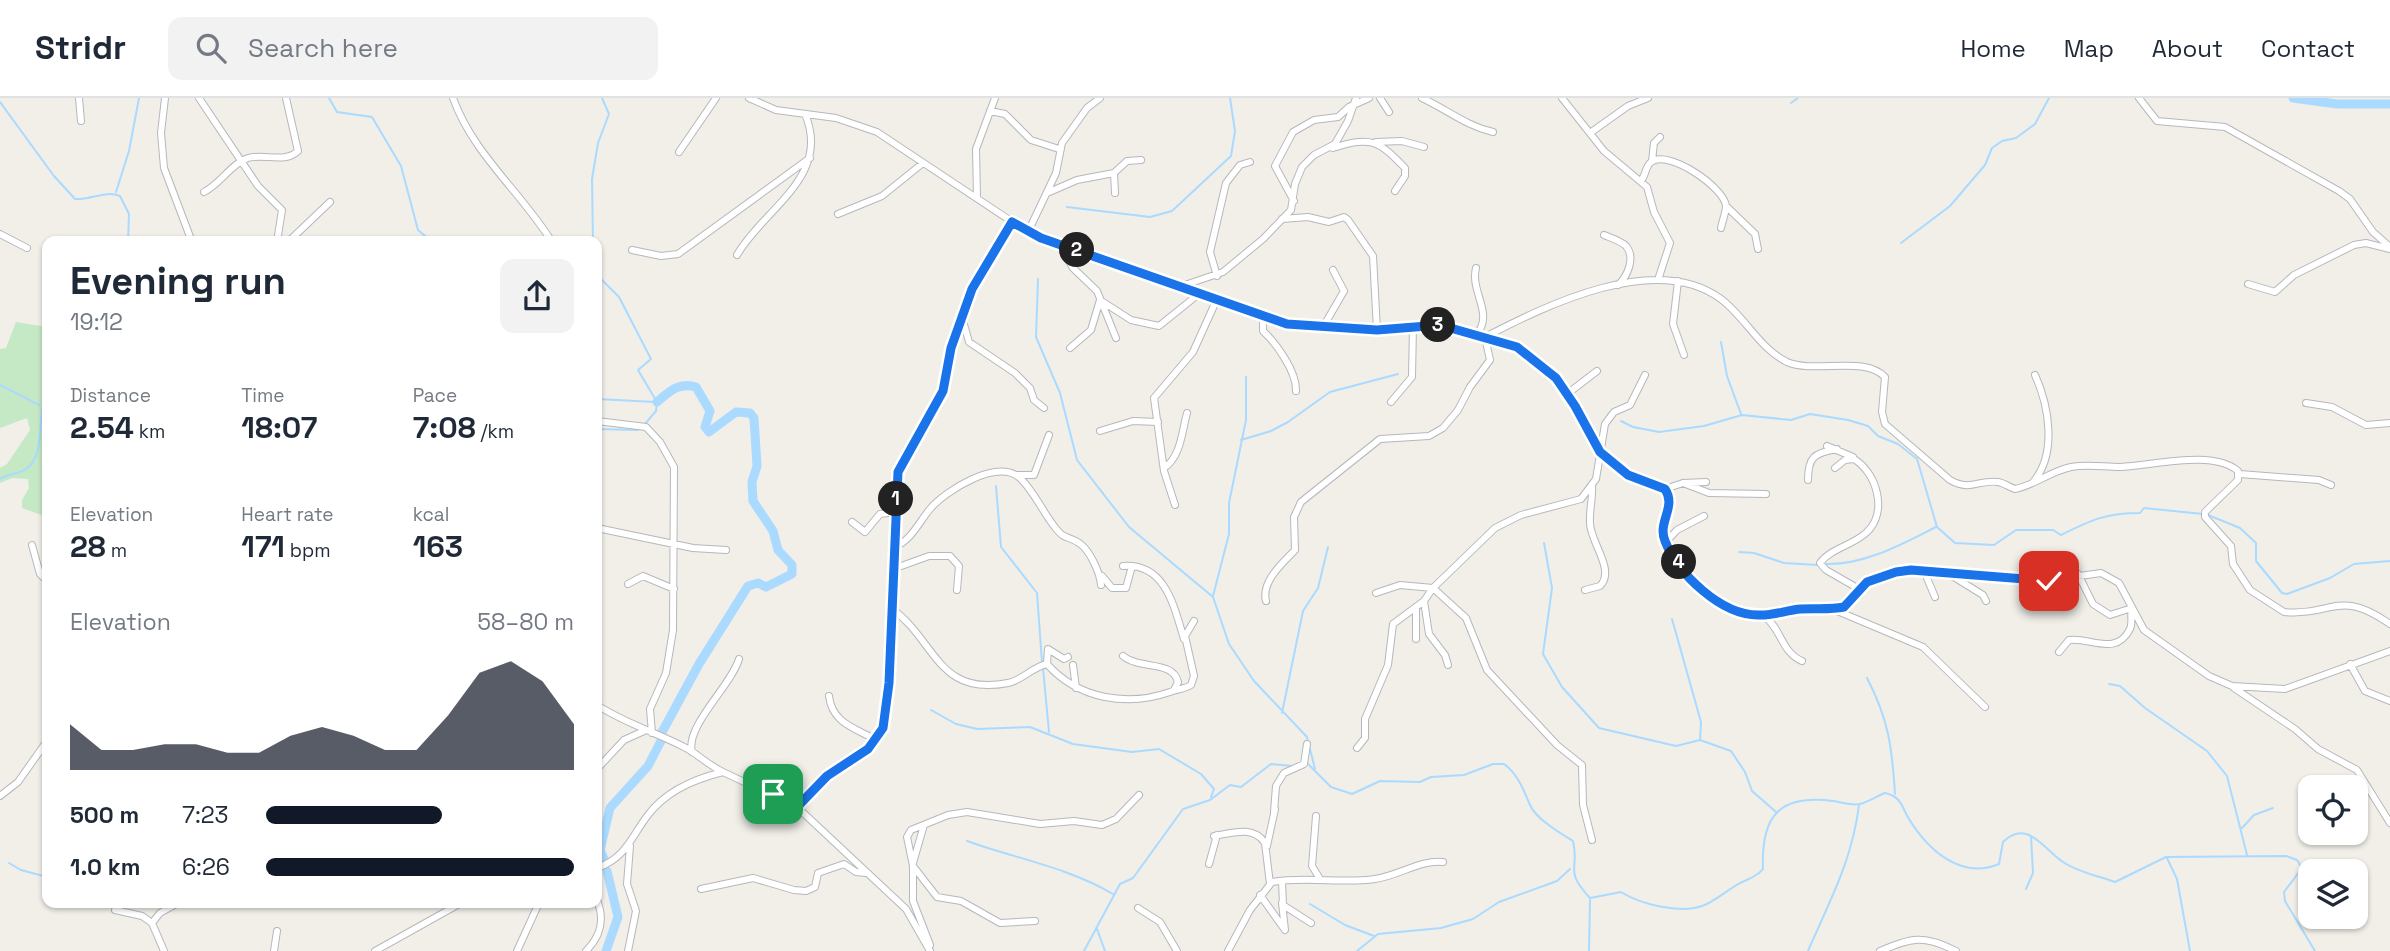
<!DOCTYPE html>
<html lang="en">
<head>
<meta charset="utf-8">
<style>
  body { margin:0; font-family:"Space Grotesk",sans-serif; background:#f2f2f3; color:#1f2937; height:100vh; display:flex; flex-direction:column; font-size:26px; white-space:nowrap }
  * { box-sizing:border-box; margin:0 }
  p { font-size:23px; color:#747a83 }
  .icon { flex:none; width:38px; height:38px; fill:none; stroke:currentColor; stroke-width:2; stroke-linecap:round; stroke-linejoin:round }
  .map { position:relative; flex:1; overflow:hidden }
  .sheet { position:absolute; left:42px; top:138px; width:560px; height:672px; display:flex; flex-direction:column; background:#fff; border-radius:14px; box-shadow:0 2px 5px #0004 }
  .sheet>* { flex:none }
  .buttons { position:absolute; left:2298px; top:677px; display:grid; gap:14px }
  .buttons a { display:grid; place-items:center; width:70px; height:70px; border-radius:14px; background:#fff; box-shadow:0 2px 5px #0004; font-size:35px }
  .pin { position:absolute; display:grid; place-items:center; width:60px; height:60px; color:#fff; margin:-30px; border-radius:14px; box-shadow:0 4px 10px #0006 }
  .km { position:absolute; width:35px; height:35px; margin:-18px; border-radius:50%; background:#222; color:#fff; font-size:19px; line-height:35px; text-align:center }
  .round { display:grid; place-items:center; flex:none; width:74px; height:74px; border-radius:14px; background:#f2f2f3 }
  .headline { display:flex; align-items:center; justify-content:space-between; height:119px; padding:0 28px }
  h1 { font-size:38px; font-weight:600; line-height:52px }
  .metrics { display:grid; grid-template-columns:repeat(3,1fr); gap:10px; height:119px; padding:7px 28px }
  .metrics div { display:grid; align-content:center }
  .metrics b { font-size:30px; font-weight:600 }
  .metrics small { font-size:19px; font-weight:400 }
  .metrics p { font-size:19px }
  .chart { height:196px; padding:14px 28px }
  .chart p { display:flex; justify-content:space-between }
  .chart svg { width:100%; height:126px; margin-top:7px; fill:#111827; opacity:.7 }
  ul { padding:0 28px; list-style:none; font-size:23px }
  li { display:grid; grid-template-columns:112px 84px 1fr; align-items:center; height:52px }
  li i { height:18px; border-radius:9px; background:#111827 }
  header { display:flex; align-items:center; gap:42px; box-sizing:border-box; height:98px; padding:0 35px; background:#fff; border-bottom:2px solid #e0e1e3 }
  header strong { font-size:33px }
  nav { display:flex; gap:38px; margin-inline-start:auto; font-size:24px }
  .search { width:490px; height:63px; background:#f2f2f3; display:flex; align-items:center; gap:18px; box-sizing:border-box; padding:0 24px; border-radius:14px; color:#747a83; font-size:26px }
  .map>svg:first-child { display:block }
</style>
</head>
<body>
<header>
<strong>Stridr</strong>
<div class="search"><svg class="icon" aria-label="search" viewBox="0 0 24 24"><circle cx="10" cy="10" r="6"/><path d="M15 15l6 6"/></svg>Search here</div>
<nav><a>Home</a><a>Map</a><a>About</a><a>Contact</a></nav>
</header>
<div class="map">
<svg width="2390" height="853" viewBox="0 0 2390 853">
  <rect width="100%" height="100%" fill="#f1efe8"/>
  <!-- green -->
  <path fill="#c5e8c5" d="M16 224 47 229V419L22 410V402L29 390 28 381 12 380 0 385V370L7 366 30 332 27 320 0 330V251L6 250Z"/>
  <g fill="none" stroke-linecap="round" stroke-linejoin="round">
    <!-- stream -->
    <path stroke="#aadaff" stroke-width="2" d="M329 0 337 14 372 19 401 68 418 132 432 144
      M0 4 54 78 75 101C91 102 106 92 120 98L129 116 128 144
      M1791 5 1798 0
      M116 94 129 53 139 0
      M1067 109 1150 119 1172 113 1231 58 1235 33 1230 0
      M593 144 592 81 598 45 609 16 602 0
      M1901 145 1950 108 1985 67 1992 50 2002 43 2016 40 2035 26 2049 0
      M597 172V177L619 199 651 261 638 272 657 304 656 313 645 326
      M1038 181 1036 239 1060 295 1077 362 1129 429 1213 499 1229 546 1254 583 1307 639 1315 671
      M1721 244 1727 278 1741 316
      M0 287 39 307
      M597 301 655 304
      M1621 323 1633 329 1659 334 1704 328 1742 317 1791 322 1810 316 1848 322 1868 328 1878 338 1898 346 1917 361 1937 429 1955 445 1994 447 2016 432H2053L2061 437C2091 422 2106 415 2140 415L2144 410 2203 416
      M597 331 638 332
      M1241 342 1271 333 1288 324 1330 294 1398 276
      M0 381C8 376 19 376 26 371 47 357 36 315 47 292
      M996 388 1001 449 1037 495 1042 564
      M2208 417 2240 430 2256 445V463L2282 495 2287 496 2330 480 2354 466 2390 463
      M1544 445 1552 490 1543 556 1562 589 1599 630 1676 648 1700 642 1731 653 1745 674 1752 693 1776 714
      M1739 454 1754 455 1784 465 1818 467
      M1826 466C1865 467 1902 446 1936 429
      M1213 498 1229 436V405L1246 322V279
      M1672 521 1701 624 1700 642
      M1043 570 1049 634
      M1867 580C1889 622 1892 650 1895 696
      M2109 586 2120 588 2145 610 2207 653 2227 678 2247 757
      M931 612 956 626 977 631 1030 629 1073 646 1132 654 1159 651 1201 676 1214 691 1211 699
      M1282 615 1303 513 1318 490 1328 449
      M1308 666 1331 689 1352 696 1380 683 1420 684 1431 679 1464 677 1493 666H1504C1518 676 1524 693 1530 707 1536 721 1560 735 1573 743 1580 772 1563 771 1590 800L1621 794C1640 806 1679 816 1702 808 1712 805 1725 794 1735 788 1745 781 1755 781 1763 771 1761 720 1777 696 1833 703 1842 704 1851 708 1860 706 1868 704 1877 698 1885 695 1902 699 1901 708 1909 721 1928 752 1961 782 1999 766L2003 744C2028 720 2044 752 2063 764 2077 774 2099 778 2115 784L2166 759 2286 758 2297 762 2302 770 2284 794 2285 803 2315 853
      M2242 730 2254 717 2273 710
      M967 743C1017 761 1067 769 1113 796
      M597 753 600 752
      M2167 760 2177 781 2190 853
      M9 765 21 772 47 779
      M2026 791 2033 775 2031 738
      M1310 806 1345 827 1374 838
      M1097 831 1105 853
      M1084 853 1120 786 1133 780 1183 711 1210 702 1230 687 1241 689 1271 666 1292 668
      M1357 853 1378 836 1441 830 1473 821 1499 804 1557 783 1570 771
      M1589 853 1590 802
      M1808 853C1830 802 1852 763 1859 707"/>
    <!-- river -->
    <path stroke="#aadaff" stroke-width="9" d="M2293 0 2337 6H2390
      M657 304C670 293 679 284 696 289L710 313 705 329 709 334 736 314 750 315 754 320 757 368 752 384 753 403 773 433 778 452 792 467V476L766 489 758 485 748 488 699 566 661 636
      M605 763 600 752 610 710 648 668 661 643
      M606 853 618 819 607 773"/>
    <defs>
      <path id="minor" d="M79 0 81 23
        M165 0 161 35 164 70 192 144
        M199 0 258 88 282 112 277 144
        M453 0C473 56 521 94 552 144
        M749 0 776 12 836 20 877 34 1023 131 1041 140 1287 226 1377 232 1440 227 1517 249 1556 280 1575 308 1600 354 1628 377 1665 391C1677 408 1659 420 1663 438 1666 451 1678 463 1687 474 1724 519 1739 520 1795 511 1811 509 1828 512 1844 509L1867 484 1896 474 2010 478 2044 483 2101 475 2119 485 2144 532 2209 578 2232 588 2285 591 2390 553
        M1380 0 1389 14
        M1422 0C1448 12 1466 28 1493 34
        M1562 0 1604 53 1647 89 1654 114 1670 145 1658 182
        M2139 0 2157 23 2225 29 2339 93 2350 101 2373 134 2390 149
        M990 13 1005 16 1031 42 1059 51
        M1590 35 1628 8 1648 0
        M1376 44 1402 43 1424 49
        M1333 50C1371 38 1378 42 1405 70V78L1395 93
        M679 54 716 0
        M1652 63 1654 45 1660 39
        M1114 75 1127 63 1141 62
        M1641 83C1646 77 1645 69 1651 64 1668 51 1724 89 1726 108 1726 114 1722 124 1721 130
        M204 94C220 86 232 65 248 60 265 55 284 66 298 53L286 0
        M1047 95 1077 82 1114 75 1115 95
        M977 100 976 51 995 0
        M1294 103 1275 68 1293 34 1314 22 1338 19 1349 9 1369 0
        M1726 108 1755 136 1758 151
        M838 116 882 98 923 65
        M1282 121 1308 119 1329 124 1344 119 1348 122 1373 158 1377 232
        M1028 134 1056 75 1062 45 1087 10 1100 0
        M0 136 27 150
        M1604 137C1611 140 1621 143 1626 148 1636 160 1627 179 1618 187
        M288 144 330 104
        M1059 146 1073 170 1097 193 1116 240
        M632 152 661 158 678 156 810 60
        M737 157C763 111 832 79 805 16
        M1476 170C1470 194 1494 215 1477 236
        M1217 178 1210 154 1226 85 1240 67 1250 64
        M1678 183 1673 226 1684 257
        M2248 186 2275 194 2294 177 2354 147 2366 145 2390 151
        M1182 188 1223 174 1263 141 1291 112 1295 86 1302 69 1314 57 1335 46 1348 23 1356 0
        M1263 219V233C1276 245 1297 274 1296 293
        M963 223 969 244 1015 275 1030 290 1034 302 1044 310
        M1321 228 1326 224 1344 193 1333 172
        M1070 250 1091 232 1100 202 1131 222 1159 228 1200 195
        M1567 296 1597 273
        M1391 304 1412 279 1413 228
        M2306 305 2332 309 2366 327 2390 325
        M597 323 646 329 660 344 674 369 673 532 666 575 650 611 652 635
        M1100 333 1133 323 1158 324
        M1827 348 1853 359
        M1164 370C1181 359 1182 333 1187 315
        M1835 370 1845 362 1854 361C1877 375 1888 414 1867 434 1854 447 1831 450 1820 465L1826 472 1859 491
        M2240 376 2319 382 2331 387
        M1016 377H1034L1049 337
        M1808 382C1808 359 1814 355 1837 351
        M2034 383C2057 355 2049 308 2035 277
        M1683 385 1709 395 1766 396
        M1665 391 1683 385 1706 384
        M1175 407 1164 373 1154 300 1193 254 1217 201
        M852 424 865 434 880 416 896 414
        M597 430 693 450 726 452
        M1665 445 1677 432 1704 418
        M32 447 40 476 47 483
        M894 449C911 443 919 424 930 411 945 393 997 360 1020 380 1033 392 1043 414 1054 428 1065 443 1067 437 1079 445 1090 452 1100 475 1101 487
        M1123 468C1166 465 1174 509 1184 541
        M893 471 929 458H950L959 468 957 492
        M1924 473 1935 499
        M1949 476 1983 497 1986 503
        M2078 476 2093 506 2110 517 2132 510
        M1102 478 1112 490H1126L1132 468
        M628 486 643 478 674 491
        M1585 492 1600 488C1616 472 1590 444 1590 425 1589 413 1593 400 1592 387
        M1376 495 1400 487 1433 490
        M1266 503C1261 483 1283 465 1295 452L1294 419 1301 404 1380 341 1429 338 1443 330 1458 312 1470 289 1490 262 1485 239C1547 207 1656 153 1721 201 1745 219 1760 251 1787 264 1815 276 1864 257 1885 279L1882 314 1885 326 1950 382C1971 394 1979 381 1998 384 2004 385 2009 389 2015 391 2035 387 2051 373 2071 369 2087 366 2104 369 2120 369 2153 368 2212 351 2238 373V382L2205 414V419L2231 448 2233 466 2250 492 2284 514C2334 518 2338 490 2390 526
        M1424 503 1429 536 1445 557 1448 567
        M1416 509V541
        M891 510C936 542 937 599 1008 585 1023 582 1032 569 1047 566 1078 601 1127 609 1170 594 1177 591 1185 591 1191 587L1194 578 1185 538 1194 523
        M1835 512 1923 549 1985 609
        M1764 518C1782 531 1781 554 1802 563
        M2059 554 2069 542C2090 539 2116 559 2130 531 2133 525 2130 517 2132 510
        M1123 558C1140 572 1173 562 1178 584L1174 592
        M1047 566 1048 551 1064 561 1068 559
        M2350 566 2365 593 2390 603
        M1073 567 1076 590
        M2234 590 2295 631 2318 651 2357 672 2390 725
        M829 598C832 625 855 630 876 642
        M597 607C626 626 656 634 686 650 699 657 708 667 723 674
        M1357 650 1365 640V621L1388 567 1393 526 1424 503 1433 490
        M692 654C685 628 731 588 739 561
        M597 671 624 642 644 633
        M0 698 18 684 47 643
        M797 709 827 678 868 651 883 630 889 585 898 374 943 293 951 250 972 191 1012 124
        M1274 714 1276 688 1284 675 1304 666 1307 646
        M1316 718 1312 768 1320 781
        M1214 738C1232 735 1253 727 1265 745L1270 786
        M1592 742 1583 707 1582 667 1557 647 1487 572 1466 520 1433 490 1495 430 1521 417 1581 401 1596 381 1605 326 1614 314 1630 307 1645 277
        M1267 748 1275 711
        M913 765 924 727
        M1209 766 1217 737
        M913 768 937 799 961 803 1000 825 1035 823
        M597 770C626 760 631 739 648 717 666 693 694 681 723 674L797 709 906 811 930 853
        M1282 783 1283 807 1311 825
        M701 791 753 780 794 792 806 793 815 789 818 775 844 766 856 774 866 775
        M1260 797 1285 832 1282 805
        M1138 810 1160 824 1177 853
        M115 812 142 818 152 825
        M930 847 913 803V768L907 739 911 732 948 717 967 714 1040 726 1074 723 1102 727 1116 721 1139 697
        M164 853 152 825 160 815 178 805
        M274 853 277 833
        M375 853 461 805
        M517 853 539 805
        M586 853C601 838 605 822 597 802
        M628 853 636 813 627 786 630 748
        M1228 853 1250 812 1272 784C1307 778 1341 786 1375 781 1398 778 1422 761 1443 764
        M1880 853C1912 840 1923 836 1956 853"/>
    </defs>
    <!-- minor casing -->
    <use href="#minor" stroke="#b5b8bc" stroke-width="8"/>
    <!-- minor -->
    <use href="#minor" stroke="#fff" stroke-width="6"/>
  </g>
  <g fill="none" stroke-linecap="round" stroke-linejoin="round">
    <defs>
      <path id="route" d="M773 696 797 709 827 678 868 651 883 630 889 585 898 374 943 293 951 250 972 191 1012 124 1041 140 1287 226 1377 232 1440 227 1517 249 1556 280 1575 308 1600 354 1628 377 1665 391C1677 409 1657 424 1665 443 1678 476 1721 517 1758 517 1773 518 1786 512 1801 511 1815 510 1829 512 1844 509L1867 484 1896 474 1911 472 2049 483"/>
    </defs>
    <!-- route casing -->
    <use href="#route" stroke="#fff" stroke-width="14"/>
    <!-- route -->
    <use href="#route" stroke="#1a73e8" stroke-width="9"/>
  </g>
</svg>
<div class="buttons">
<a><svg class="icon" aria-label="locate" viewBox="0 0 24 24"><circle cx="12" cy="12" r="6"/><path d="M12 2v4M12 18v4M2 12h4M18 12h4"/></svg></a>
<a><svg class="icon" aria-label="layers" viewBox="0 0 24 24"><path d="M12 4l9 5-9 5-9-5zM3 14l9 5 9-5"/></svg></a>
</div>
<div class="pin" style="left:773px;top:696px;background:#1e9e55"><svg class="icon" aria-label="arrive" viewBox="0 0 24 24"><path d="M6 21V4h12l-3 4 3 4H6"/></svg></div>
<div class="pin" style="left:2049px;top:483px;background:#d93025"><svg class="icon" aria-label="check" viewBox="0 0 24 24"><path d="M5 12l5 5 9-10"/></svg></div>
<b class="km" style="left:896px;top:401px">1</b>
<b class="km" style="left:1077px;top:152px">2</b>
<b class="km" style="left:1438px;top:227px">3</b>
<b class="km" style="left:1679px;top:464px">4</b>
<section class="sheet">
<div class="headline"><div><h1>Evening run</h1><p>19:12</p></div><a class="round"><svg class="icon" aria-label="share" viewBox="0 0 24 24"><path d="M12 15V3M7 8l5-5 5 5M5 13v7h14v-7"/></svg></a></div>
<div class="metrics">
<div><p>Distance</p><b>2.54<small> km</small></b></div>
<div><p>Time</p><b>18:07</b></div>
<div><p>Pace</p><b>7:08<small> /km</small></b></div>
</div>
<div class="metrics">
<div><p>Elevation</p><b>28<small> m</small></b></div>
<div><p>Heart rate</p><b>171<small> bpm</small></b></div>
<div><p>kcal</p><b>163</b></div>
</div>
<div class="chart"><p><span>Elevation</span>58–80 m</p>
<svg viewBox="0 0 160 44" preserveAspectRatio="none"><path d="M0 44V28L10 37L20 37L30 35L40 35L50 38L60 38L70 32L80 29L90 32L100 37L110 37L120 25L130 10L140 6L150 13L160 28V44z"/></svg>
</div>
<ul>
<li><b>500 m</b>7:23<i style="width:57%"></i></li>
<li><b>1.0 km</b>6:26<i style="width:100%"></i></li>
</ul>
</section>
</div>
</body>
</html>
